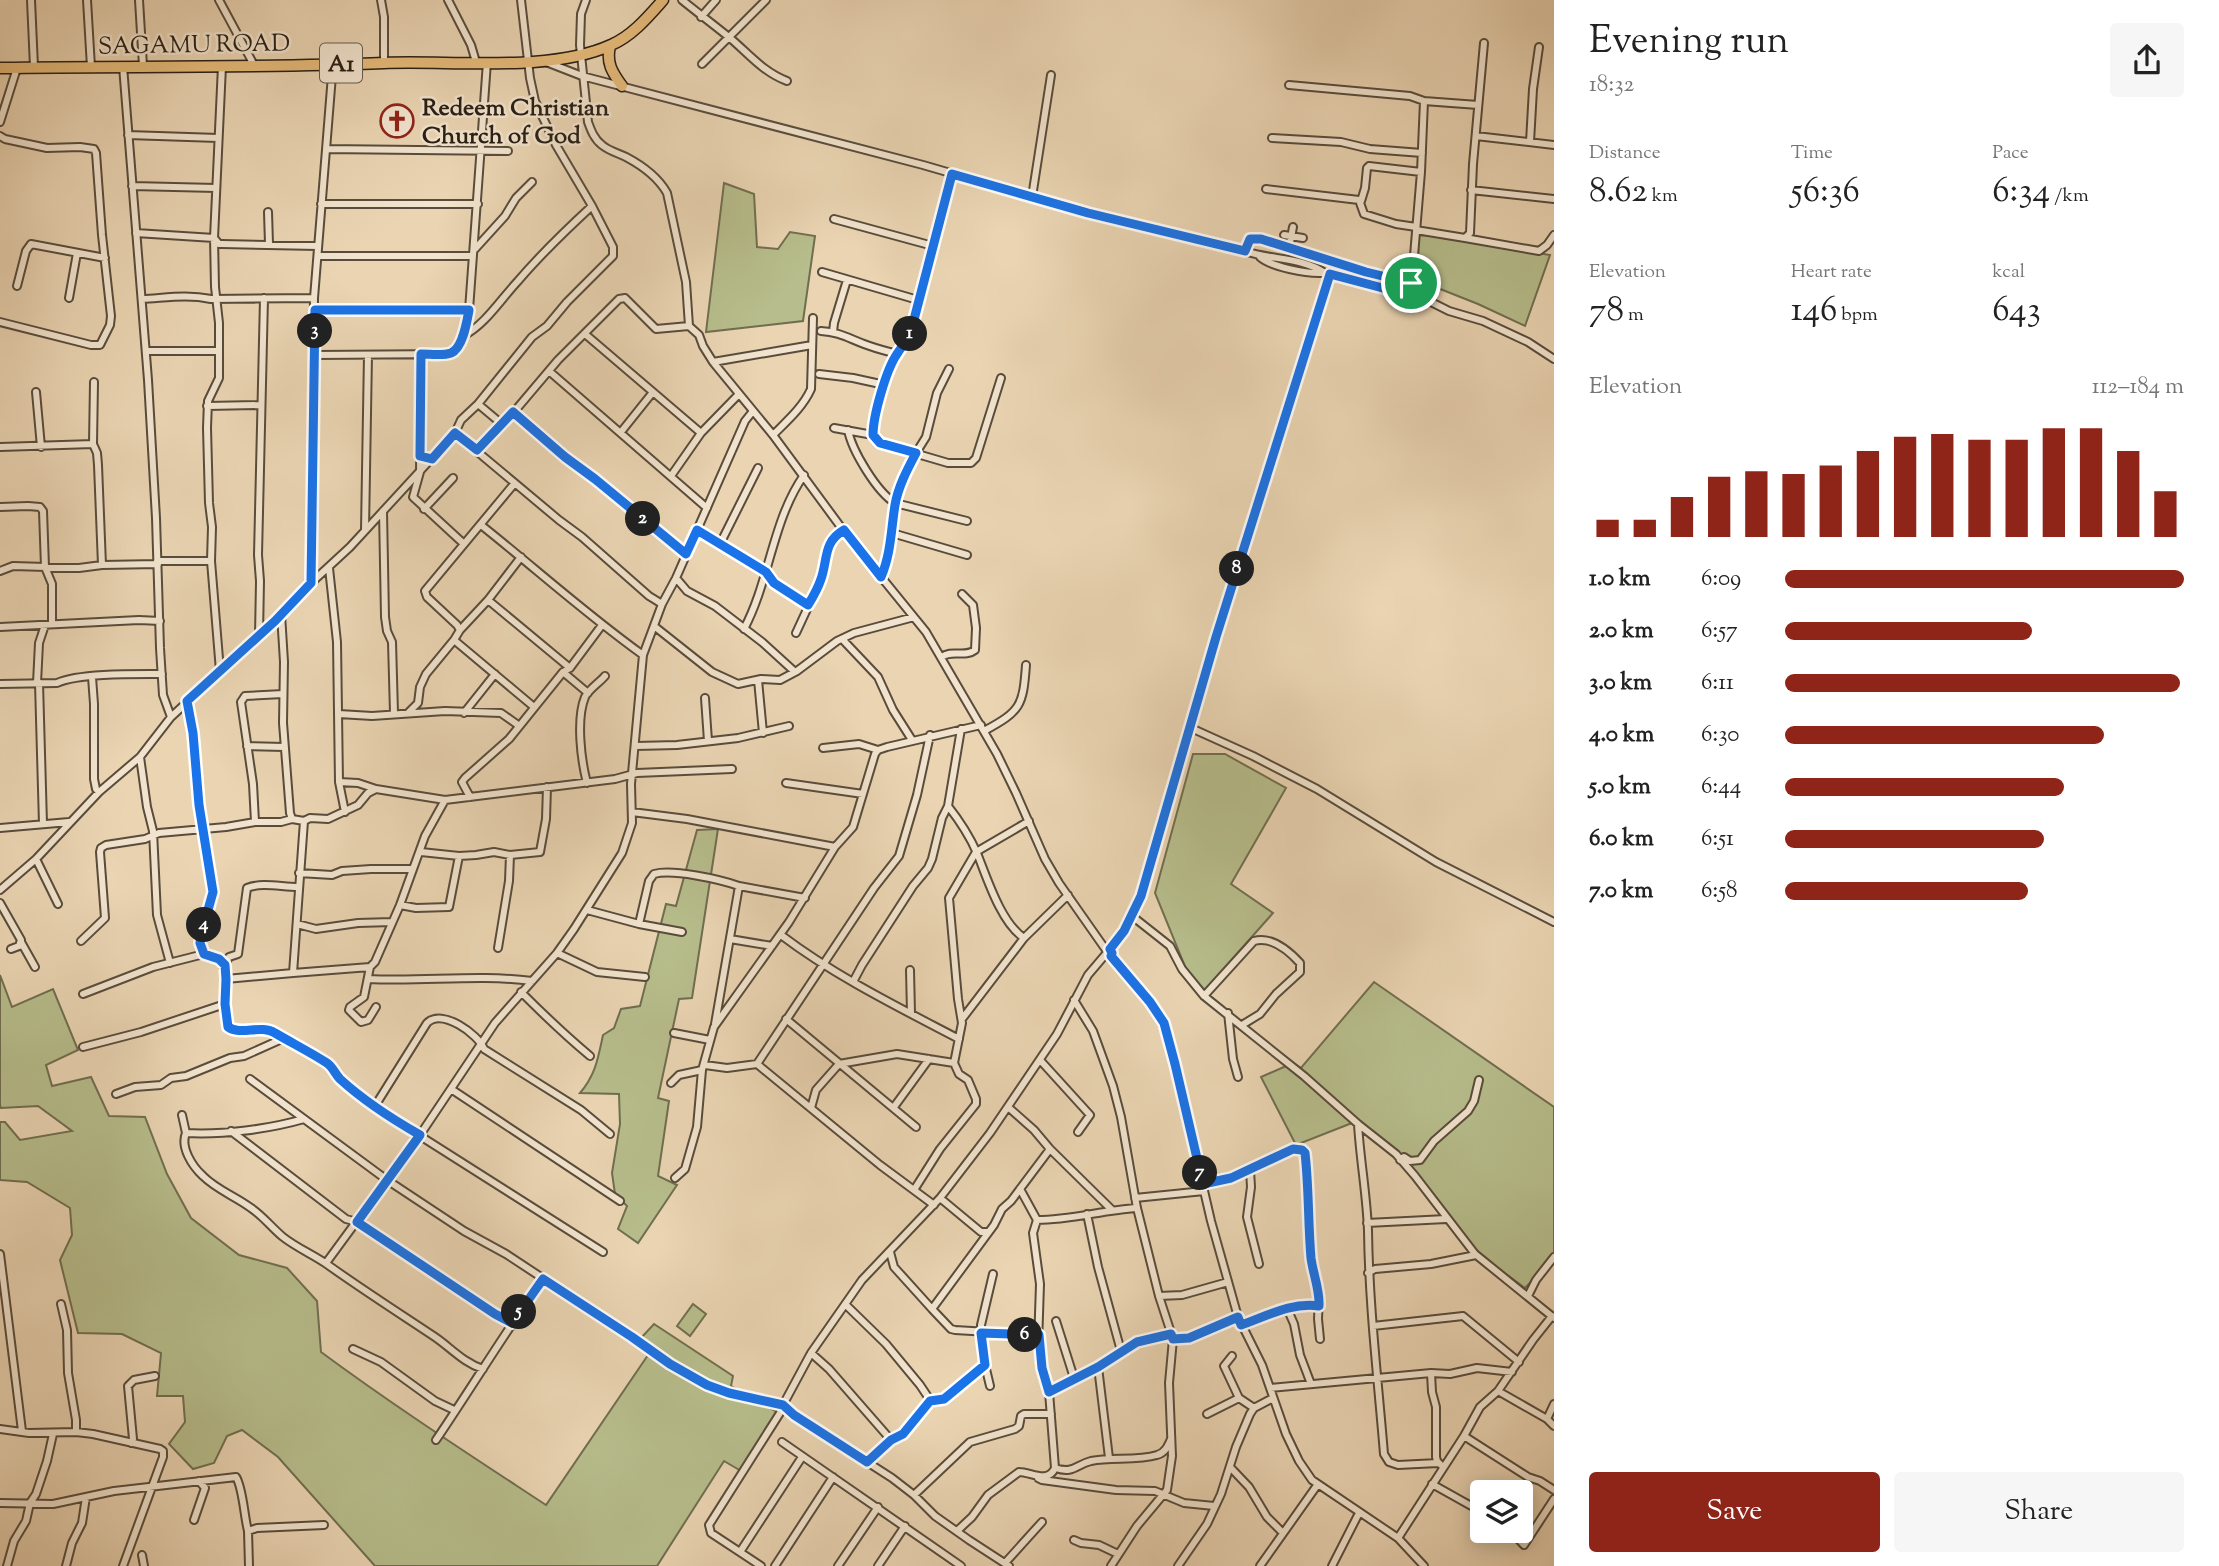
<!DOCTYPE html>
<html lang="en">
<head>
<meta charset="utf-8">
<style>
  body { margin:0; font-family:"Sorts Mill Goudy",serif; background:#f6f6f6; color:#222; height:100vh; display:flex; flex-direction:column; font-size:26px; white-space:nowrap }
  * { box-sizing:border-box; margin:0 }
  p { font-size:23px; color:#767676 }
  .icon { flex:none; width:38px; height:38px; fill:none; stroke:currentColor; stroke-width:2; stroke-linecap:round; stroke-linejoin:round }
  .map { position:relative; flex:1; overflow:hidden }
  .sheet { display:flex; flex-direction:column; background:#fff; width:665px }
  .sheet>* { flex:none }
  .tools { position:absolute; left:1470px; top:1480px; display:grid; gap:14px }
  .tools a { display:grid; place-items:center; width:63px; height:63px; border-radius:7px; background:#fff; box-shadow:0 4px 18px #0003; font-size:35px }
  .pin { position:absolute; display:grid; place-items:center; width:60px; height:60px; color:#fff; margin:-30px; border:4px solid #fff; border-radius:50%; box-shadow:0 2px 7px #0007 }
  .km { position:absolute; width:35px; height:35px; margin:-18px; border-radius:50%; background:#222; color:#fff; font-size:19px; line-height:35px; text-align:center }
  .round { display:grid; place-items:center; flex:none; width:74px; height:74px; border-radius:7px; background:#f6f6f6 }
  .overview { display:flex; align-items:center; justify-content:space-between; height:119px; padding:0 35px }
  h1 { font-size:38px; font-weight:600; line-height:52px }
  .stats { display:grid; grid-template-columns:repeat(3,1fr); gap:10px; height:119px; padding:7px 35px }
  .stats div { display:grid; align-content:center }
  .stats b { font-size:35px; font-weight:600 }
  .stats small { font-size:19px; font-weight:400 }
  .stats p { font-size:19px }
  .chart { height:196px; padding:14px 35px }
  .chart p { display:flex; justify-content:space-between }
  .chart svg { width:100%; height:126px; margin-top:7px; stroke:#8f2418; stroke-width:6 }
  .cta { display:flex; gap:14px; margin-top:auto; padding:14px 35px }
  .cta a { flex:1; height:80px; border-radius:7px; background:#8f2418; color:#fff; font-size:28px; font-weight:600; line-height:80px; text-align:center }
  .cta a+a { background:#f6f6f6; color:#222 }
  ul { padding:0 35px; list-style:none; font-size:23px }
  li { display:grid; grid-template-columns:112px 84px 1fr; align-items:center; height:52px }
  li i { height:18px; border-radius:9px; background:#8f2418 }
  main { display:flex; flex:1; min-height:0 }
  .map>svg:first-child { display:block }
</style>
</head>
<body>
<main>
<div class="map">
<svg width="1554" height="1566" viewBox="0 0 1554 1566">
  <rect width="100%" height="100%" fill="#ead4b2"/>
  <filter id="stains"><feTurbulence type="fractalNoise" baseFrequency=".00286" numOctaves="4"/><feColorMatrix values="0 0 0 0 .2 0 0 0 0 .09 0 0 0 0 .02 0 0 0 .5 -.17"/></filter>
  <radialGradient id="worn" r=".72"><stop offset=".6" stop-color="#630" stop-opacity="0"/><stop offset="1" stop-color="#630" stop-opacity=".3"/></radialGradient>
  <!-- green -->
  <path fill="#b7bd8c" stroke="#706e50" stroke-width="2" d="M724 183 754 194 757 247 778 249 790 232 815 236 803 321 706 332Z
    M1428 235 1550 255 1525 326 1478 304 1410 277 1412 236Z
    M1193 754H1225L1286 788 1231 884 1273 913 1203 992 1186 969 1155 893Z
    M718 829 692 998 679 999 658 1098 669 1101 658 1176 677 1185 638 1243 618 1229 627 1206 615 1194 612 1173 620 1124 619 1094 580 1093C596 1074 598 1058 603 1035L614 1028 621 1009 640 1006 666 904 676 906 697 830Z
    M0 975 12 1007 53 989 78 1050 46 1065 52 1086 91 1077 109 1116 145 1117 167 1174 191 1218 239 1255 287 1268 317 1301 321 1352C394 1406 470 1455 546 1505L648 1355 652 1347 641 1338 654 1324 733 1376 731 1386 777 1412 741 1471 724 1461 657 1566H375L278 1457 242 1430 227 1436 214 1463 193 1469 169 1444 185 1422 183 1396H157L161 1353 122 1334 78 1333 60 1260 72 1235 70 1208 27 1182 0 1180V1122H5L20 1140 72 1131 38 1106 1 1108 0 1105Z
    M1374 982 1554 1107V1258L1525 1288 1476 1252 1392 1153 1352 1123 1296 1145 1261 1077 1293 1063 1301 1068Z
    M693 1304 706 1314 690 1336 677 1326Z"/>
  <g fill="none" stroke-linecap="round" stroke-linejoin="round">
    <defs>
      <path id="minor" d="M31 0 34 67
        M87 0 91 67
        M139 0 143 66
        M219 0 254 65
        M381 0 384 17V63
        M448 0 471 45 476 62
        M586 0 581 14 580 45 588 122C591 130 594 139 602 145 609 151 618 153 626 157 643 166 658 177 667 193L686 282 689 326 699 335 703 346 713 362 773 435 843 530 926 632 997 754 1016 793 1045 859 1059 883 1106 950
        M682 0C698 13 714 25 730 38 749 54 763 72 787 81
        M701 17 716 0
        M546 62 582 76 923 165 1088 213 1245 251C1270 260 1302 257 1325 273L1425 299 1449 311 1483 321 1528 342 1554 359
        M702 64 766 0
        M123 66 148 380 156 518 160 648 163 695 171 717
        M1289 85 1410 96 1424 101 1478 105
        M0 122 17 68
        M128 135 218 138
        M0 136 5 139 47 148 80 147 94 149 96 153 102 235 111 316 110 325 100 345H91L0 322
        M1476 136 1554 145
        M1272 138 1341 142 1370 149 1422 153
        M1530 142 1533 89 1539 47
        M326 149 508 151
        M952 174 911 331C907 341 902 346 897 354 889 366 871 422 873 434 874 440 876 440 880 443L948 463H971L976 458 1001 378
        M132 186 216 188
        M1266 189 1359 200 1364 214 1396 224 1416 227
        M1471 190 1554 199
        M1032 197 1051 75
        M1361 201 1365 188 1367 168 1369 166 1421 172
        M321 204H478
        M268 212 269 244
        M834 219 933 246
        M1416 230 1465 238 1470 233 1473 164 1484 43
        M136 233 214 238 219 244H222L318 246
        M1284 235 1303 238
        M1465 238 1539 251 1547 245 1554 235
        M1289 248 1293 227
        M475 249 505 216 516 198 532 182
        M1245 251 1250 239 1261 238 1366 272 1411 283
        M318 256H473
        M1260 257C1271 267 1307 274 1323 273
        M822 272 918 300
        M17 286 26 251 31 244 105 258
        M1409 295 1413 268 1421 172 1424 101
        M69 298 77 253
        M142 299C165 298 187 294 211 299L314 298
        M315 311 469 310
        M821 331C839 332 848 338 864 344 874 348 886 351 897 354
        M833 332 834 323 847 280
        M585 334 701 433
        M463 336C485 325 501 299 518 281 541 254 566 230 592 206
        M146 351H219
        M421 354 420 472 413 497 464 544
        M315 355 450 354C464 344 466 326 469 310L487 62
        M713 362 812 345
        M549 371 707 508
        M819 374 853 378 885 385
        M94 382 93 444 97 453 98 465 102 565
        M36 392 41 447
        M478 404 503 425
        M207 406 261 405
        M513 412 565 457 583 469 686 554
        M834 428 873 435
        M848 430C852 451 877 492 895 503L967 521
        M621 432 653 392
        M455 433 559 520 582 537 649 596 662 604
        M773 435C787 421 803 407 811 389L813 318
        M0 447 93 444
        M477 450 503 425 558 360 619 299 625 298 656 329 689 326
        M671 476 701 433 739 394
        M0 507 28 506 40 507 43 511 45 567 52 584V624
        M424 509 453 478
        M383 511 385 617 387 631 392 642 394 713
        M481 525C535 568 587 615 643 655
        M365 530 368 355
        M697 530 766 572 774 583 808 605
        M892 533 967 555
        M720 544 758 468
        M521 557 488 600 460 630 454 640 534 707
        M157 561H211
        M329 568 337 642 339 782 345 812
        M0 571 13 566 79 568 102 565 158 564
        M881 577 889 554 895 503 902 482 916 453 926 437 937 393 949 369
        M676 578 687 591 715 606 762 642 795 672
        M311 583 314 298 333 63
        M488 600 570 668
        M281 614 284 662 283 723 290 813 292 819
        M654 626 712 672 738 684 761 679 780 680 797 671 837 641 854 633 914 617
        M0 627 139 620 160 621
        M744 629C770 580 772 521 804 475
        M460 630 457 625 427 597 425 591 514 484
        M796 633 821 579 828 544 836 534 843 530
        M259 635 260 581 258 555 264 298
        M843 640 878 677 893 710 912 740
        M942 657C951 649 965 658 975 650L976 628 973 605 962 594
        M220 671 211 561 212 527 209 503 207 428 208 401 219 378V323L215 287 214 238 222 66
        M563 672 588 693
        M92 677 94 704V779L96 789 99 792
        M758 680 763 733
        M37 683 39 643 45 625
        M39 683 43 824
        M0 684 57 683C79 673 136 674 162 674
        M705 698 708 741
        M187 701C197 734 194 770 199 804 202 833 211 861 212 891 213 912 194 933 204 954 209 955 215 956 219 959 230 967 223 1012 230 1029L271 1031 282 1039
        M408 713 418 703 420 687 426 674 454 640
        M464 713 495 674
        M339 714 372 716 445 711 501 713 518 725
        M1191 728 1253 756 1317 789 1436 862 1554 922
        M984 731C1021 711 1023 706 1026 665
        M247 746 284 747
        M636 746 677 745 738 738 789 726
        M823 748 859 744 878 750
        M140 757 147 807 153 831 157 915 170 963
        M339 782 358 783 376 789
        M587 783C581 760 576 719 585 697 589 689 599 683 605 676
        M786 783 863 794
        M470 797 462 782 465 778 509 739 563 672 570 668 602 625
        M948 806C959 820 970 837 977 853 987 878 1001 923 1024 938
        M632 812 687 819 835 847
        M255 822 253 784 241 702 245 696 283 694
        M0 828 69 822
        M421 852 459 856 476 855 494 852 510 855 540 852 546 819 547 787
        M36 859 58 904
        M299 873 332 875 342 871 371 869H413
        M0 890 36 859 99 792 140 757 171 717 275 621 311 583 350 547 455 433 461 420 478 404 532 337 547 326 567 302 613 256V247L592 206 556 145 535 101 530 78 521 0
        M0 903 21 940 19 946 11 949
        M400 905 416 908 449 907 459 856
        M587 910 639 924 682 932
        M1132 916 1170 946 1182 969 1204 996 1304 1076 1358 1124 1396 1154 1415 1176 1475 1254 1554 1318
        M297 924 316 929 358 923 392 922
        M639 924 649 881 654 874C673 869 719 879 739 886
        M781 935C835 976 898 1007 959 1039
        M730 939 772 946
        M81 941 105 918 100 852 101 848 106 845 145 839 159 833 226 827 255 822H281L292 819 304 821 310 818 328 819 358 805 368 793 376 789 445 800 615 779 637 773 732 769
        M21 942 35 967
        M498 948 509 881 510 855
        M1110 949 1124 931 1141 896 1216 637 1330 274
        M557 953 597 972 645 977
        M1111 955 1159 1015 1167 1031 1211 1221 1238 1317 1262 1365 1286 1434 1299 1461 1312 1480 1398 1538 1424 1566
        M225 965 229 957 238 954 247 888C262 882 281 887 298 887
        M910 970 911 1013
        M293 973 370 967
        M226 979 293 973 304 821
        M368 979C423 982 478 974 532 981
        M853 982 862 965 913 886 928 868 932 859 942 818 948 806 961 729
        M521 992C544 1015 566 1036 590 1056
        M83 994 153 967 204 954
        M1204 996 1254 941C1271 936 1289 951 1300 963V972L1276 994 1260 1014 1242 1025
        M1074 1000 1093 1031 1113 1086 1121 1117 1137 1208 1159 1296 1173 1339 1169 1383 1172 1456 1167 1490 1137 1526 1111 1566
        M376 1007 368 1020 361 1022 349 1010 350 1007 364 997 370 967 375 962 400 905 425 836 445 800
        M1228 1013 1233 1059 1238 1077
        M786 1019 916 1127
        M962 1019 1024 938 1068 895
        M715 1024 739 886 805 898
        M674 1033 710 1040
        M83 1047 141 1032 225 1004
        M1040 1060 1090 1115 1078 1132
        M757 1064 874 888 899 856 917 795 930 735
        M705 1065 727 1068 757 1064 880 1165 934 1205
        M250 1079 387 1180 464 1231 506 1254 632 1337 670 1365 707 1385 729 1393 783 1405 780 1413 709 1525 711 1533 761 1566
        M671 1083 679 1075 702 1070
        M451 1089 620 1201
        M116 1094 135 1087 161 1085 171 1078 186 1076 230 1058 244 1056 282 1039 327 1063 337 1077 395 1120 603 1252
        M375 1106 427 1023C442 1008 478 1034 484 1049L581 1110 610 1134
        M894 1107 929 1059
        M1008 1107 1034 1130 1050 1149 1111 1209
        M811 1108 816 1090 839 1064 897 1054 954 1063
        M182 1115 186 1133C180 1147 192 1166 203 1176 217 1190 235 1196 251 1208 263 1216 272 1228 283 1237 297 1248 314 1255 328 1265 363 1290 399 1313 435 1337 451 1348 464 1363 483 1369
        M1358 1124C1360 1159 1367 1197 1368 1231 1369 1306 1378 1380 1384 1454L1389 1462 1398 1465 1438 1463
        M231 1131 346 1219 357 1222 495 1314 512 1323
        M186 1133C223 1135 269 1129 304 1119
        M1400 1160 1404 1157 1410 1161 1420 1160 1434 1141 1468 1111 1474 1101 1479 1080
        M1250 1170 1251 1187 1247 1217 1259 1264
        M675 1178 685 1169 697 1127 702 1070 714 1027 789 922 835 847 853 827 875 754 878 750 887 747 981 725
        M1203 1184 1231 1178 1293 1149 1302 1150 1305 1153 1308 1180 1311 1258 1319 1294 1318 1319 1320 1339
        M914 1190 940 1149 976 1104V1099L968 1080 959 1074 954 1063 962 1023 958 999 949 898 976 852 1029 821
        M940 1198 981 1232H988
        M1135 1198 1204 1191
        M1087 1214 1098 1267 1121 1351
        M1037 1220C1071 1220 1103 1210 1137 1208
        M1367 1223 1446 1219
        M890 1252 894 1267 932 1309
        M0 1254 22 1431
        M326 1263 420 1135 495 1023 557 953 574 929 622 853 632 823 631 784 643 655 662 604 676 578 745 421 753 411
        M1368 1273 1375 1269 1431 1264 1476 1255
        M1159 1296 1182 1295 1228 1282
        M1528 1296 1536 1280 1554 1257
        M61 1304 67 1330 68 1373 76 1420V1432
        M846 1305 886 1344 920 1385 930 1400 903 1435 891 1440 867 1462
        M1287 1308 1294 1324 1300 1355 1311 1384
        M1056 1321 1074 1378
        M1242 1325C1267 1316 1291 1303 1319 1306
        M1373 1326 1463 1316 1519 1362
        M1039 1335 955 1330 951 1329 932 1309 994 1225 1002 1209 1011 1201 1050 1149
        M1173 1339 1189 1338 1238 1317
        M353 1349 381 1362 435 1401 454 1410
        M811 1353 829 1369 891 1440
        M1232 1356 1224 1366 1239 1398
        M1098 1367 1109 1458
        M1431 1373 1432 1392 1436 1407V1457L1437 1461 1441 1465
        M990 1386 985 1365 981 1325 993 1274
        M1270 1388 1431 1373 1450 1374 1477 1368 1512 1372
        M1498 1391 1547 1419
        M1049 1392 1098 1367 1137 1342 1171 1334
        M930 1400H944L985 1365
        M1554 1404 1547 1419 1554 1426
        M1207 1414 1239 1398 1254 1408
        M0 1429 29 1433 76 1432 93 1434 160 1449 163 1451V1457L123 1566
        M1464 1436 1528 1477 1540 1481 1554 1490
        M436 1440C472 1387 505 1332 543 1279
        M782 1442 961 1566
        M131 1443 133 1439 128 1386 134 1380 155 1376
        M1230 1467 1249 1487 1267 1517 1283 1533
        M1055 1468C1074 1474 1075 1465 1091 1461 1112 1457 1137 1461 1157 1455 1165 1453 1168 1446 1171 1439
        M1038 1478 1042 1480 1116 1490 1155 1491 1184 1503 1214 1506
        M1432 1484 1482 1512
        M914 1495 970 1442 1015 1429 1019 1426 1021 1416 1024 1414H1051
        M0 1503 53 1504 114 1491 236 1477C243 1488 244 1516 248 1531
        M194 1520 205 1488 199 1481
        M957 1531 972 1517 988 1495 1019 1472C1031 1472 1048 1484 1055 1468L1049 1392 1044 1378 1038 1345 1040 1284 1033 1233 1037 1220 1020 1189
        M1511 1531 1524 1545 1554 1499
        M1398 1538 1464 1436 1480 1407 1498 1391 1533 1340 1552 1316
        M1074 1540 1081 1543 1099 1545 1118 1554
        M740 1552 802 1457
        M142 1555 144 1566
        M1005 1563 1042 1522
        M7 1566 14 1541 26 1521 30 1503 36 1494 47 1461 53 1434
        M66 1566 72 1543 82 1523 86 1497
        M249 1566 248 1531 257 1528 324 1525
        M775 1566 833 1477
        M838 1566 878 1507
        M878 1566 905 1526
        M1009 1566 969 1540 935 1516 914 1495 892 1478 794 1415 783 1405 811 1353 862 1280 940 1198 990 1133 1057 1034 1088 975 1105 955
        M1178 1566 1207 1524 1221 1494 1236 1447 1250 1414 1254 1408 1273 1398
        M1260 1566 1318 1484
        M1332 1566 1359 1513"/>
      <path id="highway" d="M610 46C606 63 612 72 622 86
        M0 68C128 66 256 68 384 63 450 60 550 73 611 45 632 36 648 17 663 0"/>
    </defs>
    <!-- minor casing -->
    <use href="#minor" stroke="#594c3c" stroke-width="10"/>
    <!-- highway casing -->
    <use href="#highway" stroke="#291f14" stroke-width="13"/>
    <!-- minor -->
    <use href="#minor" stroke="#f1e3cd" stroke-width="6"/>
    <!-- highway -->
    <use href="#highway" stroke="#e5ba79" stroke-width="10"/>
  </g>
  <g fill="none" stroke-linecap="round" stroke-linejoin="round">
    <defs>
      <path id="route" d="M952 174 1088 213 1245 251 1250 239H1261L1366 272 1411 283 1409 295 1330 274 1216 637 1141 896 1124 931 1110 949 1112 953 1111 956 1150 1002 1164 1023 1175 1064 1203 1184 1231 1178 1293 1149 1302 1150 1305 1153C1309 1188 1308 1223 1311 1258 1313 1274 1320 1290 1319 1306 1291 1302 1267 1316 1241 1325L1238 1317 1189 1338 1173 1339 1171 1334 1137 1342 1098 1367 1049 1392 1042 1368 1039 1335 981 1333 985 1365 944 1399 930 1401 903 1434 891 1440 867 1462 794 1415 783 1405 729 1393 707 1385 670 1364 632 1337 543 1279 512 1323 495 1314 357 1222 420 1135C392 1119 364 1101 340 1079 335 1074 333 1067 327 1063 310 1052 292 1043 275 1033 261 1024 241 1036 228 1027L225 1004 226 979 225 965 219 959 204 954 200 943 201 935 213 892 199 805 193 733 187 701 275 621 311 583 315 310H469C467 321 463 348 451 353 443 356 430 354 421 354L420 456 432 459 455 433 477 450 513 412 565 457 595 479 686 554 697 530 766 572 774 583 808 605C813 597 818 588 821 579 828 559 823 542 844 530L881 577C891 554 891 530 895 505 898 487 907 470 916 453L880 443 873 435C873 416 886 370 897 354 902 346 907 341 911 331Z"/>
    </defs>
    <!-- route casing -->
    <use href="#route" stroke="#fff" stroke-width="14"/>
    <!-- route -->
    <use href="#route" stroke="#1a73e8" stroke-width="9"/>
  </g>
  <!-- icons -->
  <defs>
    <symbol id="church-ring" viewBox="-11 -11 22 22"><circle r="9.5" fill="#f1e3cd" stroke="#8f2418" stroke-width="1.5"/><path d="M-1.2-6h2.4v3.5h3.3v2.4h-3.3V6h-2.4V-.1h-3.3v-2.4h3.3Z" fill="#8f2418"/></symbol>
  </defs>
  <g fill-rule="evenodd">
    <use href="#church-ring" x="378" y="102" width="38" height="38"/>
  </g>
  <g text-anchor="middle" stroke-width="5" stroke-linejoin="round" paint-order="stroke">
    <!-- shield labels -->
    <rect fill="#f1e3cd" stroke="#655a4c" stroke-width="2" x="320" y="43.5" width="42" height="39" rx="5"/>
    <g font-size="23" font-weight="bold" fill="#291f14">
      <text x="341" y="71">A1</text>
    </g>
    <!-- street labels -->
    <g font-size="24" fill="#291f14" stroke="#f1e3cd">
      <text transform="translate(194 44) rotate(-1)" y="8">SAGAMU ROAD</text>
    </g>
    <!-- poi labels -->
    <g font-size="24" font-weight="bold" fill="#291f14" stroke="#f1e3cd" text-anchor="start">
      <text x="422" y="115">Redeem Christian<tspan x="422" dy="28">Church of God</tspan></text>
    </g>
  </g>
  <rect width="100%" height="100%" filter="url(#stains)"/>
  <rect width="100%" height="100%" fill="url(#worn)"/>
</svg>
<div class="tools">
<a><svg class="icon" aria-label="layers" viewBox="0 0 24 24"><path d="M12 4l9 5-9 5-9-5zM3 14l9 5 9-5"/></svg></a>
</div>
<div class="pin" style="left:1411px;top:283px;background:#1e9e55"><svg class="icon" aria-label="arrive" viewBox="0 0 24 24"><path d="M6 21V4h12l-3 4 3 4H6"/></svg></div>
<b class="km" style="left:910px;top:334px">1</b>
<b class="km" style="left:643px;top:519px">2</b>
<b class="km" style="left:315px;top:331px">3</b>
<b class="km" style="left:204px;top:925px">4</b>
<b class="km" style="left:519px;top:1312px">5</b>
<b class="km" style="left:1025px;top:1335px">6</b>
<b class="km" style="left:1200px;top:1173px">7</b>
<b class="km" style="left:1237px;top:569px">8</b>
</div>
<section class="sheet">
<div class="overview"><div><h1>Evening run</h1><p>18:32</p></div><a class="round"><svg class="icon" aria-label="share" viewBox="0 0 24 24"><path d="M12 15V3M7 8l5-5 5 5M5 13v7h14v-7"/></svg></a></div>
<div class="stats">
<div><p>Distance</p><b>8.62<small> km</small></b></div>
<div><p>Time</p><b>56:36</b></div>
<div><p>Pace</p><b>6:34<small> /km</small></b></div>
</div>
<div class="stats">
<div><p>Elevation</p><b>78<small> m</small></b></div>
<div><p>Heart rate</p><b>146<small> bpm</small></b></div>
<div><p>kcal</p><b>643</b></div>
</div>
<div class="chart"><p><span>Elevation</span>112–184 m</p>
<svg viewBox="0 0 160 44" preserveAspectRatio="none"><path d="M5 44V38M15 44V38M25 44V30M35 44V23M45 44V21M55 44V22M65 44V19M75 44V14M85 44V9M95 44V8M105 44V10M115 44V10M125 44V6M135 44V6M145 44V14M155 44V28"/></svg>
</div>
<ul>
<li><b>1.0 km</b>6:09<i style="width:100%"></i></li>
<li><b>2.0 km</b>6:57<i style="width:62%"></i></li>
<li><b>3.0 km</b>6:11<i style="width:99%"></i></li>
<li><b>4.0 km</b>6:30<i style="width:80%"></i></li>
<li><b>5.0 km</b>6:44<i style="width:70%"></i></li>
<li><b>6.0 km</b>6:51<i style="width:65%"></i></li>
<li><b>7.0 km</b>6:58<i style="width:61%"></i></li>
</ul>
<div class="cta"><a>Save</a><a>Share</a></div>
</section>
</main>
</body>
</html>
